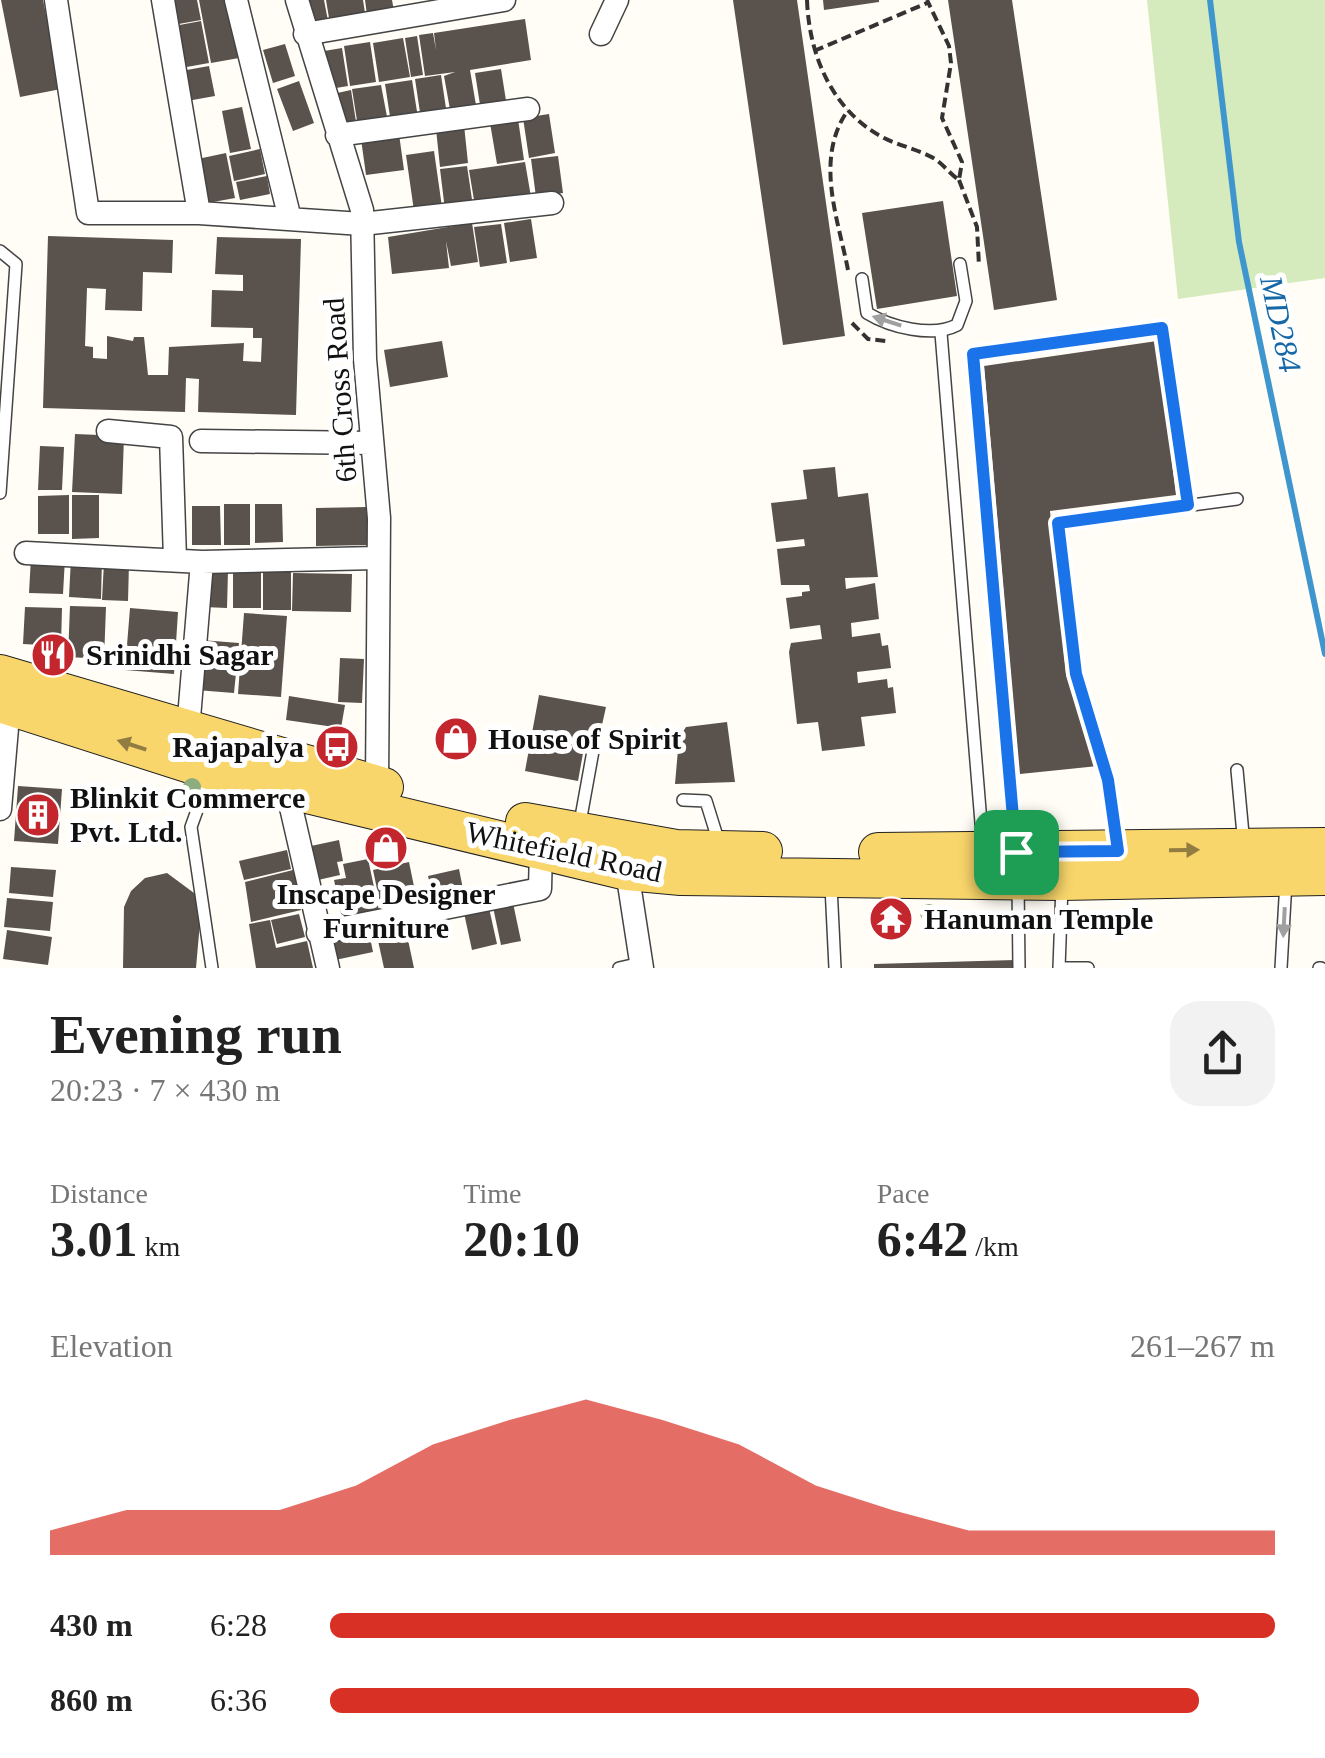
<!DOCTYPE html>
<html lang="en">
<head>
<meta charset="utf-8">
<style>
  body { margin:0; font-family:"Times New Roman",serif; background:#f2f2f2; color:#222; height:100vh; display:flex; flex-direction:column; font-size:38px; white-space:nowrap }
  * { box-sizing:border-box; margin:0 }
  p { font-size:32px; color:#767676 }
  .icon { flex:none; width:55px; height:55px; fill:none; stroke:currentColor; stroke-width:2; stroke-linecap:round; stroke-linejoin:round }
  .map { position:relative; height:968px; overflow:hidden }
  .sheet { display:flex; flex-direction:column; background:#fff; flex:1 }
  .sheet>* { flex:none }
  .pin { position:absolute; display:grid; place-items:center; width:85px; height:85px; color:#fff; margin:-42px; border-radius:20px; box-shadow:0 5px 15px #0006 }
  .round { display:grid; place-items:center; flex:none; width:105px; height:105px; border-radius:30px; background:#f2f2f2 }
  .summary { display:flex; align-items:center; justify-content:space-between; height:170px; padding:0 50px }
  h1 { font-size:55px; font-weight:600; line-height:75px }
  .metrics { display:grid; grid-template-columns:repeat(3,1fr); gap:15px; height:170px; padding:10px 50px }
  .metrics div { display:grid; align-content:center }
  .metrics b { font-size:50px; font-weight:600 }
  .metrics small { font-size:28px; font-weight:400 }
  .metrics p { font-size:28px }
  .chart { height:280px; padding:20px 50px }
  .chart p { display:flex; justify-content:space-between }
  .chart svg { width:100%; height:180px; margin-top:10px; fill:#d93025; opacity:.7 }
  ul { padding:0 50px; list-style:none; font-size:32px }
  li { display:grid; grid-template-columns:160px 120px 1fr; align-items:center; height:75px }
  li i { height:25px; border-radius:12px; background:#d93025 }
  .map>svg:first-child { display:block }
</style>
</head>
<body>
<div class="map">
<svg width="1325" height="968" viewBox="0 0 1325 968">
  <rect width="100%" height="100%" fill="#fffdf5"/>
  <!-- green -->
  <path fill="#d5ebbd" d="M1147 0H1325V278L1178 299Z"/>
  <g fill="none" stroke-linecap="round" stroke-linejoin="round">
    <!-- stream -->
    <path stroke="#3f96cf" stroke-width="6" d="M1210 0 1239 242 1325 654"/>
  </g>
  <!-- building -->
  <path fill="#5a524d" d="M1 0H43L61 89 20 97Z
    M168 0H197L201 20 173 25Z
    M199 0H228L239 58 211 63Z
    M302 0H324L328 21 310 24Z
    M326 0H363L365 13 329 18Z
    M365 0H392L394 11 367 15Z
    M733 0H797L845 336 783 345Z
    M823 0H879V2L824 10Z
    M948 0H1012L1057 300 994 310Z
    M525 19 531 60 470 70 477 111 451 115 444 76 455 72 425 76 419 35 433 33 436 50 434 33Z
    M201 21 209 63 181 68 174 26Z
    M417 36 423 75 411 77 405 38Z
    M403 38 410 77 379 82 373 43Z
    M370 42 376 82 350 86 344 46Z
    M285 44 295 76 273 83 263 50Z
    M342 48 348 86 324 90 318 52Z
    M209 66 215 96 187 101 181 71Z
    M501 69 507 107 481 111 475 73Z
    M441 75 447 115 421 119 415 79Z
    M412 80 418 118 391 123 385 84Z
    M299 81 314 123 293 131 277 89Z
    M381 85 388 122 358 127 352 89Z
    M351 90 357 128 342 130 328 95Z
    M242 107 251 149 230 153 222 111Z
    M549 114 555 153 529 158 523 118Z
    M518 119 524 160 497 164 490 123Z
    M464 125 468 163 440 167 436 129Z
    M399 134 404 170 366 175 361 139Z
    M260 149 265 174 234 181 229 156Z
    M434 151 442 207 414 211 406 155Z
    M226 153 235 198 202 204 193 160Z
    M558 156 563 193 536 197 531 159Z
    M525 162 531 197 475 206 469 170Z
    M467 166 473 206 445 210 440 169Z
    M267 176 270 194 240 200 236 182Z
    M943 201 957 296 877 309 862 213Z
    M531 219 537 258 510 262 504 223Z
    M472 223 478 262 451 266 446 241 449 268 392 274 388 237Z
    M501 224 507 263 480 267 474 227Z
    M48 236 173 240 172 273 143 272 142 311 105 310 106 289 87 288 85 346 93 347V358L107 359V336L133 341 134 337H144L148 375H168L169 347 244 343 243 361 261 362 262 338H253V328L211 327 212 290 243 291V275L215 274 217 237 301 239 296 415 198 412 199 379 186 378 185 412 43 408Z
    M442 341 448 377 390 387 384 350Z
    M1157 341 1176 495 1050 511 1066 674 1098 766 1020 774 984 366Z
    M75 434 124 436 122 494 72 492Z
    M40 446 64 447 62 490H38Z
    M835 467 838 497 868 493 878 577 845 578 846 589 875 583 879 619 851 623 852 637 880 633 882 646 888 645 891 668 857 672 858 683 887 679 888 688 893 687 896 713 861 717 865 746 822 751 818 722 797 724 789 652 791 643 822 639 820 625 790 629 786 598 802 596V592L810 591 809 585H781L777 549 805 546 804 539 776 542 771 503 807 499 803 470Z
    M69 495V534H38V496Z
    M72 495H99V538L72 539Z
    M224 504H250V545H224Z
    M255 504H282L283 542 255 543Z
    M192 506H220L221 545H192Z
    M367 507 368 545 316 546V508Z
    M31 557 65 558 63 594 29 593Z
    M71 558 102 559 101 599 69 597Z
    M104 562 129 563 128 601 102 600Z
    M206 570 228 571 227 608 204 607Z
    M263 571 291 572V610H263Z
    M261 572V608H233V573Z
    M293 573 352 574 351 612 292 611Z
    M70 606 106 607 104 659 68 657Z
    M25 607 62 608 61 646 23 644Z
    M130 608 178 612 174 674 125 670Z
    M244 613 287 616 281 697 238 694Z
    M201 640 239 643 234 693 196 690Z
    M340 658 364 659 362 703 338 702Z
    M539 695 606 707 600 734 587 731 578 781 525 771Z
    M289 696 345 705 341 728 286 720Z
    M727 722 735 782 675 784 679 738 686 727Z
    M18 786 62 789 58 844 14 841Z
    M339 840 343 861 337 862 340 875 318 880 311 846Z
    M287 850 291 869 244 880 239 861Z
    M368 859 380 915 343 923 334 880 346 878 343 864Z
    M409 862 418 906 382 913 373 870Z
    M11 867 56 870 53 897 9 893Z
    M459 869 465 899 435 905 428 876Z
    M293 870 298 886 281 890 295 888 301 910 251 922 245 882Z
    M167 873 194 893 201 911 196 968H123L124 907 131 891 145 878Z
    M7 898 53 902 50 931 4 927Z
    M513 903 521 941 501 945 493 907Z
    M489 908 497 944 472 950 464 913Z
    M299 914 305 937 277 944 271 920Z
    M270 920 276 948 307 941 313 968H256L249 924Z
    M404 921 414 968H384L375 927Z
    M368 927 373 952 335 960 330 935Z
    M7 930 52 937 48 965 3 959Z
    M1015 960V968H874V964Z"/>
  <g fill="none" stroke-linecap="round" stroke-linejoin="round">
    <defs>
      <path id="lane" d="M0 251 16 264 0 493
        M862 279 867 313C890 327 932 338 957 325L966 301 960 264
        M941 333 983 847
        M1237 770 1244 845
        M209 777 191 827 212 968
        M683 800 706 801 720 846
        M579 828 593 751
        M1116 842 1109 780 1076 674 1058 523 1237 499
        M1015 843 973 354 1163 328 1188 505
        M1018 884 1019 968
        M831 886 835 968
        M619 968 641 963
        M1059 968 1062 885
        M1059 968H1088
        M1281 968 1286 881
        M1319 968H1321"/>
      <path id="street" d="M56 0 88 213H199L362 224 552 203
        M163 0 199 213
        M236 0 290 219
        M297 0 362 210 365 359 379 518 377 785
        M305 34 504 0
        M601 34 617 0
        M337 135 528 109
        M108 431 171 437 175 559
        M201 441 372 443
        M26 553 202 562 377 558
        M188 730 202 562
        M287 790 328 968
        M0 809 9 705
        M627 871 642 968
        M318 933 540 889 541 849"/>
      <path id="primary" d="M0 674 384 787
        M0 703 212 771 627 871 681 876 1062 881 1325 876
        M525 822 676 849 763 851
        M878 852 1325 847"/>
    </defs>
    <!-- lane casing -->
    <use href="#lane" stroke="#444" stroke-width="14"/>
    <!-- street casing -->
    <use href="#street" stroke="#444" stroke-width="25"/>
    <!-- primary casing -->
    <use href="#primary" stroke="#222" stroke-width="40"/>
    <!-- path -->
    <path stroke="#333" stroke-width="4" stroke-dasharray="10 5" stroke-linecap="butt" d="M807 0C809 55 832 111 884 138 900 146 920 150 935 159 944 165 950 174 959 180L962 162 942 118 951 63 949 46 927 0
      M814 51 927 3
      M959 180 977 227 979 266
      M848 270C838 218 814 159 848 110
      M852 323 868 339 886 341"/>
    <!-- lane -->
    <use href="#lane" stroke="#fff" stroke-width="11"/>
    <!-- street -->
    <use href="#street" stroke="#fff" stroke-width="22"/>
    <!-- primary -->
    <use href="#primary" stroke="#f9d66b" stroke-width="38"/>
  </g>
  <!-- trees -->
  <g fill="#8dad7f">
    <circle cx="192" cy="787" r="9"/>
    <circle cx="929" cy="913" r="9"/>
  </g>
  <!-- one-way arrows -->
  <defs><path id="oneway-solid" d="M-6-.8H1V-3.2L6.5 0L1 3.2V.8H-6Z" transform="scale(2.5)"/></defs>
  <g fill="#a0a0a0">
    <use href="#oneway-solid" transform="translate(887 321) rotate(-162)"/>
    <use href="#oneway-solid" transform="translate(1284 922) rotate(93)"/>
  </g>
  <g fill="#917d42">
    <use href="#oneway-solid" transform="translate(132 745) rotate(-162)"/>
    <use href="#oneway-solid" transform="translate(1184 850) rotate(-1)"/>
  </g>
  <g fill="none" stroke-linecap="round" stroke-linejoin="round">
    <defs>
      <path id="route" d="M1162 328 1188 505 1058 523 1076 674 1108 780 1118 851 1016 852 973 354Z"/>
    </defs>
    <!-- route casing -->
    <use href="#route" stroke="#fff" stroke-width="20"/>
    <!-- route -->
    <use href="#route" stroke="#1a73e8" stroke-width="12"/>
  </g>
  <!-- icons -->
  <defs>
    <symbol id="restaurant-disc" viewBox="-11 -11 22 22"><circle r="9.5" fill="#c4262e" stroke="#fff"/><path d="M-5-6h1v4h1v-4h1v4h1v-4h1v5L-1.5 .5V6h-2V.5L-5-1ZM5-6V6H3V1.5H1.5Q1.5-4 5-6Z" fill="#fff"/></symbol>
    <symbol id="shop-disc" viewBox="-11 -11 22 22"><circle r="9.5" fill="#c4262e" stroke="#fff"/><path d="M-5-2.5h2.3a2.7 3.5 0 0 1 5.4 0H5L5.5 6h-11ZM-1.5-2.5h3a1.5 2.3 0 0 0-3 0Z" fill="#fff"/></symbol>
    <symbol id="bus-disc" viewBox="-11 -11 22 22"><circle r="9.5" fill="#c4262e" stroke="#fff"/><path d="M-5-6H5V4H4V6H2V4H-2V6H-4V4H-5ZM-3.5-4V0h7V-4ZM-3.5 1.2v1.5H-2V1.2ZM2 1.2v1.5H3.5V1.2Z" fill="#fff"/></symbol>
    <symbol id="building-disc" viewBox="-11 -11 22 22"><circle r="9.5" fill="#c4262e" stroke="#fff"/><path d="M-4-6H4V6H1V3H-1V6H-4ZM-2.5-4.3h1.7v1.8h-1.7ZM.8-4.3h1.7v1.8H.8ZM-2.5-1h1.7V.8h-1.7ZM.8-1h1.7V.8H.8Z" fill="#fff"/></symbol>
    <symbol id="temple-disc" viewBox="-11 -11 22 22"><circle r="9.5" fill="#c4262e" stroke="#fff"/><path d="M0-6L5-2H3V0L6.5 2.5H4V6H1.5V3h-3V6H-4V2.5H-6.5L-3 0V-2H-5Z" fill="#fff"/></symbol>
  </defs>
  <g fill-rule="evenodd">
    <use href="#restaurant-disc" x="28" y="630" width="50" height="50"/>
    <use href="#shop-disc" x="431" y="714" width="50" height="50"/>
    <use href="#bus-disc" x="312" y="722" width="50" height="50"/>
    <use href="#building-disc" x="13" y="790" width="50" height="50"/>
    <use href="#shop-disc" x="361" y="823" width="50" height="50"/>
    <use href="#temple-disc" x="866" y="894" width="50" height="50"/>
  </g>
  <g text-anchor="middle" stroke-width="10" stroke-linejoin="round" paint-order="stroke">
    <!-- street labels -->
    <g font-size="30" fill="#111" stroke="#fff">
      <text transform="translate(340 390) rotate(-94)" y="10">6th Cross Road</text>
      <text transform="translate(564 852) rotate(12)" y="10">Whitefield Road</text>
    </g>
    <!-- poi labels -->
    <g font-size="30" font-weight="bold" fill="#111" stroke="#fff" text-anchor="start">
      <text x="86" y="665">Srinidhi Sagar</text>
      <text x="488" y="749">House of Spirit</text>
      <text x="304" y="757" text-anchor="end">Rajapalya</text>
      <text x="70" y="808">Blinkit Commerce<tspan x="70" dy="34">Pvt. Ltd.</tspan></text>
      <text x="386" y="904" text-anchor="middle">Inscape Designer<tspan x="386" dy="34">Furniture</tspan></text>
      <text x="924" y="929">Hanuman Temple</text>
    </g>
    <!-- water labels -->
    <g font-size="32" font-style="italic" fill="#1768a6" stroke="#fff">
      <text transform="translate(1281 324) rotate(78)" y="11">MD284</text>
    </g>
  </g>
</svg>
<div class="pin" style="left:1016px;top:852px;background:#1e9e55"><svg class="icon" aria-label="arrive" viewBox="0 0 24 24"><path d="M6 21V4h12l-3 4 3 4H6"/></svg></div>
</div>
<section class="sheet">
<div class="summary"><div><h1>Evening run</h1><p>20:23 · 7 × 430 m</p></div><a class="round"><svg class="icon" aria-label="share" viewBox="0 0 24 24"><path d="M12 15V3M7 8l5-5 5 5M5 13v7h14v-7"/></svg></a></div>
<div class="metrics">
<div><p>Distance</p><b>3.01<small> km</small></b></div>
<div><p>Time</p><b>20:10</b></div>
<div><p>Pace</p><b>6:42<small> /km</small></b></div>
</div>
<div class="chart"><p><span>Elevation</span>261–267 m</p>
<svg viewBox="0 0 160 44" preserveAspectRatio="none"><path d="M0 44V38L10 33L20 33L30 33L40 27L50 17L60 11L70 6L80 11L90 17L100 27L110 33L120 38L130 38L140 38L150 38L160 38V44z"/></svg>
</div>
<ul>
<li><b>430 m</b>6:28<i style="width:100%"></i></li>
<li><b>860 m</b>6:36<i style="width:92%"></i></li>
</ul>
</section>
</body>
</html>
